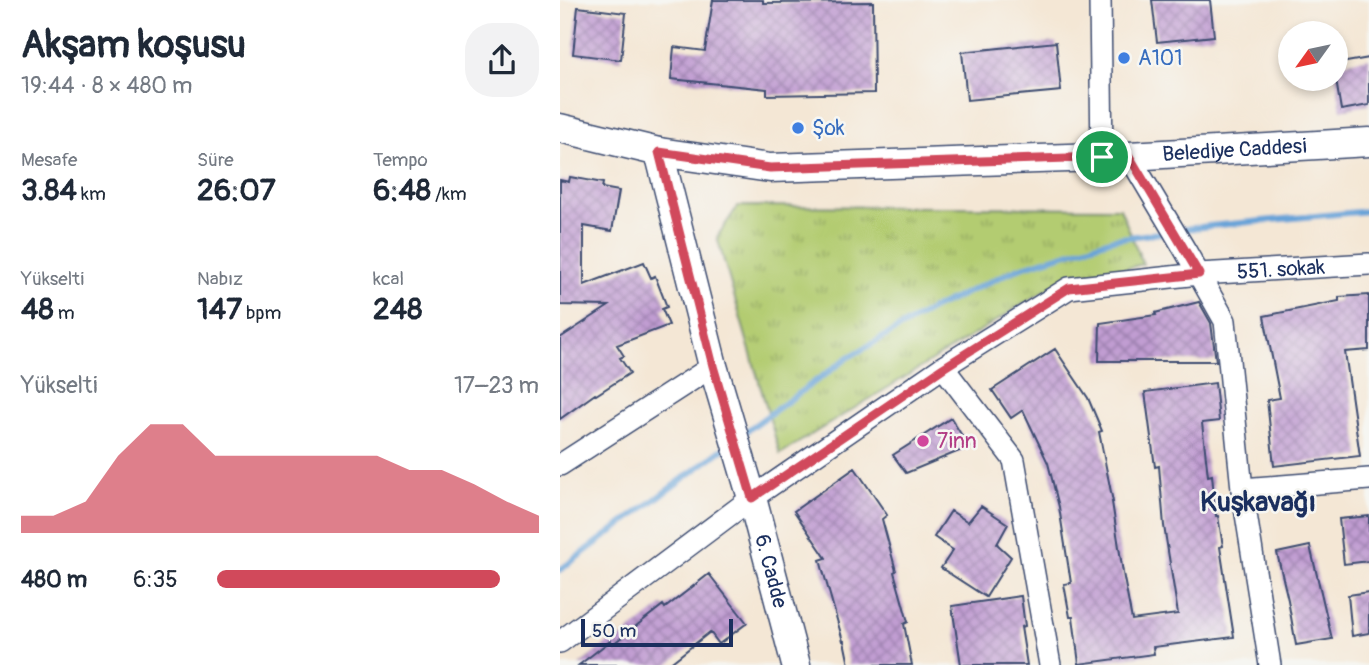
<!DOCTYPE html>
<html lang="tr">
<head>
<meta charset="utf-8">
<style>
  body { margin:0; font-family:Pangolin,sans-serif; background:#f2f2f3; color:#1f2937; height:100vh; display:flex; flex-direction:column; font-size:26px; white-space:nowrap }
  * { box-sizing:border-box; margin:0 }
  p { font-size:23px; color:#747a83 }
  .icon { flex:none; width:38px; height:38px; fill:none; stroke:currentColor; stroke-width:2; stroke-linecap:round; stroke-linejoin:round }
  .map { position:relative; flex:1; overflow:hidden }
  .drawer { display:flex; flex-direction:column; background:#fff; width:560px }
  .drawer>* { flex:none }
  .needle { width:46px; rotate:237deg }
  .tools { position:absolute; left:718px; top:21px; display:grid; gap:14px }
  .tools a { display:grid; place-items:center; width:70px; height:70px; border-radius:50%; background:#fff; box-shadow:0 4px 10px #0003; font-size:35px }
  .scale { position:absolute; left:21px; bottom:18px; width:152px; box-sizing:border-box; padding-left:7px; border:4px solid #1b2f5e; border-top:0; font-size:19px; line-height:24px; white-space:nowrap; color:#1b2f5e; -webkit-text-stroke:5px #f6f6f2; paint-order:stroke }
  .pin { position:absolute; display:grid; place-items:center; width:60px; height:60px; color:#fff; margin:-30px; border:4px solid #fff; border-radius:50%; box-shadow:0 2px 7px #0007 }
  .round { display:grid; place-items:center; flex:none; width:74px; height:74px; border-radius:28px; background:#f2f2f3 }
  .head { display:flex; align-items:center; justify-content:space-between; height:119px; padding:0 21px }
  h1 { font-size:38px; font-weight:700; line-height:52px }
  .stats { display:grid; grid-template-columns:repeat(3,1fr); gap:10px; height:119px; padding:7px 21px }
  .stats div { display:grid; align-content:center }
  .stats b { font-size:30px; font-weight:700 }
  .stats small { font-size:19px; font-weight:400 }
  .stats p { font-size:19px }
  .chart { height:196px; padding:14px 21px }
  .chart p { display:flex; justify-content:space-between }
  .chart svg { width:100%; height:126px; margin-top:7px; fill:#d1495b; opacity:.7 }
  ul { padding:0 21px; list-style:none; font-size:23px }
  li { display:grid; grid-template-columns:112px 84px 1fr; align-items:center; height:52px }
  li i { height:18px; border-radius:9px; background:#d1495b }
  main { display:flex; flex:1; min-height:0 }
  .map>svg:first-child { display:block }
</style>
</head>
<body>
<main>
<section class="drawer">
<div class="head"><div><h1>Akşam koşusu</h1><p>19:44 · 8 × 480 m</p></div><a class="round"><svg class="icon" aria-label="share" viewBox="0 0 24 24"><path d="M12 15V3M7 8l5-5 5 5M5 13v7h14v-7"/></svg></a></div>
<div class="stats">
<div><p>Mesafe</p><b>3.84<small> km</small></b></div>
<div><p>Süre</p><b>26:07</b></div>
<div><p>Tempo</p><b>6:48<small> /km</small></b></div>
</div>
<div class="stats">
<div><p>Yükselti</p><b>48<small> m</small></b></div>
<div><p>Nabız</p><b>147<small> bpm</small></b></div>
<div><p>kcal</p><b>248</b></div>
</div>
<div class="chart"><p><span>Yükselti</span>17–23 m</p>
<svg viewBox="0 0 160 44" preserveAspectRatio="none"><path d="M0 44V38L10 38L20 33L30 17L40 6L50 6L60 17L70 17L80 17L90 17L100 17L110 17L120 22L130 22L140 27L150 33L160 38V44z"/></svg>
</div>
<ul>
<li><b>480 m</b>6:35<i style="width:88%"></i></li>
</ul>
</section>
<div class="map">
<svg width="809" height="665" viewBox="0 0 809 665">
  <defs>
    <pattern id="grass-tufts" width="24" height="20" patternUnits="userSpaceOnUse" patternTransform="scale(1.75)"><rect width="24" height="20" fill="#b3cc71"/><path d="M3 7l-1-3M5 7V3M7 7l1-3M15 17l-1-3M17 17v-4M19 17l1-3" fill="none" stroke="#91a660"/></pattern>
    <pattern id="building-cross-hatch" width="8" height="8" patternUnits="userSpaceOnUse" patternTransform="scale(1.75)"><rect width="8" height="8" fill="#c19dd2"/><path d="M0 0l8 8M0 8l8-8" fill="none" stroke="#9c80ae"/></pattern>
  </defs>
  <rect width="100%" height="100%" fill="#f6f6f2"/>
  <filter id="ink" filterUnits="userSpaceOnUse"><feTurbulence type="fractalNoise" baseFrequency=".0143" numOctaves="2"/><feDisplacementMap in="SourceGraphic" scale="14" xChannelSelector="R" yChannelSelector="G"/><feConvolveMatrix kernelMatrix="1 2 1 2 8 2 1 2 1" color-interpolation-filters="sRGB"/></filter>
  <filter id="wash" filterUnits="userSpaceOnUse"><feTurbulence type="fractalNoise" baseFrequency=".00686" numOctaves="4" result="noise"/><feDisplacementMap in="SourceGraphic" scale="28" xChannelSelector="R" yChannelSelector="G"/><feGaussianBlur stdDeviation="1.57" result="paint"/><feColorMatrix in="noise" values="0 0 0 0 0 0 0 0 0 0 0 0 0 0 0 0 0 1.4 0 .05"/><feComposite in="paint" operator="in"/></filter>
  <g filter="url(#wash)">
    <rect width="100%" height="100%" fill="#f4e7d5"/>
    <!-- grass -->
    <path fill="url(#grass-tufts)" stroke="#677e68" stroke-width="2" d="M178 206 560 208 583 264 491 287 220 454 157 237Z"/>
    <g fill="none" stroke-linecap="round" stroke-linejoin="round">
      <!-- stream -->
      <path stroke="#68a3d8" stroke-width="6" d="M619 230 649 226 809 211
        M181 435 289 357 374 308 459 268 553 239 608 232
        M0 570 167 446"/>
    </g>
    <g id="blocks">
      <!-- building -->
      <path fill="url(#building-cross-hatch)" d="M153 0H203V3L313 2 314 93 207 95V89L111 79 114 47 145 51Z
        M592 0H650L654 36 597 42Z
        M18 7 66 13 61 60 13 54Z
        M496 42 501 91 407 100 402 52Z
        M809 58V105L781 110 775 74V64Z
        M10 177 43 183 42 188 59 191 52 231 24 226V285L84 262 91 278 95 276 107 307 102 309 109 325 57 345 64 356 60 358 70 373 36 395 35 394 0 419V338L49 306 0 305V180L9 182Z
        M809 295V350L785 352 800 456 714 466 707 400 720 398 704 316 779 301V297Z
        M639 302 651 323 656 361H539L540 323 596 315 595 313Z
        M495 349 528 398 542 431 539 432 553 502H552L563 573 572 620 618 614 604 526 599 466 595 467 585 392 655 383 659 421 642 423 648 476 652 475 656 516H658L663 546 660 547 674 637 593 647 594 654 519 664 513 617H510L504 584 511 583 499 507 488 463 463 410 451 418 432 390Z
        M391 418 409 447 346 473 333 455Z
        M295 468 327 515 322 519 336 571 334 572 348 622 344 624 352 665H289L284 641H283L260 560 266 558 234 511Z
        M421 506 448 524 437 544 451 557 426 597 381 568 393 550 374 537 391 511 408 522Z
        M809 516V561L784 564 779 519Z
        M750 546 772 639 736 645 728 600 717 553Z
        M149 574 187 623 159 644 150 632 108 665H19L50 641 53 644 103 605 105 608Z
        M809 592V633L792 636 788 595Z
        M461 596 465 626 461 627 467 665H401L392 606Z"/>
    </g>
  </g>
  <g filter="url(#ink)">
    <use href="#blocks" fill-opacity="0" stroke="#3c4b70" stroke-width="2"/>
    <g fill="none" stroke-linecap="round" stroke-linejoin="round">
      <defs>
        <g id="minor">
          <path d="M540 0 542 157"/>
          <path d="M569 156 625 250 665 321 682 489 710 665"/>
          <path d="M383 367 454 460 490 665"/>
          <path d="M0 465 153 366"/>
          <path d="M682 489 809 479"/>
          <path id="s1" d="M0 642 192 498 383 367 509 288 639 274 809 264"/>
        </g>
        <g id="major">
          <path id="s2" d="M0 128 99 152 210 168 569 156 809 142"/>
          <path id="s3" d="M99 152 153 366 192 498 236 665"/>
        </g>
      </defs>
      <!-- minor casing -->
      <use href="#minor" stroke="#3c4b70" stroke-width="24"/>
      <!-- major casing -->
      <use href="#major" stroke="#3c4b70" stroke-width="31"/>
      <!-- minor -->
      <use href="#minor" stroke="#fff" stroke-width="21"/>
      <!-- major -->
      <use href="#major" stroke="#fff" stroke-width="28"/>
    </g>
  </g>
  <g fill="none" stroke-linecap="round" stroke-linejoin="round" filter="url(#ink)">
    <defs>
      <path id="route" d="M99 152 210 168 569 156 639 274 509 288 383 368 192 498 153 366Z"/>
    </defs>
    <!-- route casing -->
    <use href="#route" stroke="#fff" stroke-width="14"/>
    <!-- route -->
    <use href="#route" stroke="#d1495b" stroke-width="9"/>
  </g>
  <!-- markers -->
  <g fill="#3f7fe0" stroke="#f6f6f2" stroke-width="2.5">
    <circle cx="564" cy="58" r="7"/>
    <circle cx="238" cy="128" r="7"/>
  </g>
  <circle fill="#d1479c" stroke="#f6f6f2" stroke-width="2.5" cx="363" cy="441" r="7"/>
  <g text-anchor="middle" stroke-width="5" stroke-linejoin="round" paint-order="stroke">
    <!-- shop labels -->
    <g font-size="21" fill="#366cbe" stroke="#f6f6f2" text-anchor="start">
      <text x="578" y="65">A101</text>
      <text x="252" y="135">Şok</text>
    </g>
    <!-- street labels -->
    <g font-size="21" fill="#1b2f5e" stroke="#f6f6f2">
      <text dy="7" stroke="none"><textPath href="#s2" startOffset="679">Belediye Caddesi</textPath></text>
      <text dy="7" stroke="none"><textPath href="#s1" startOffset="833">551. sokak</textPath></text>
      <text dy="7" stroke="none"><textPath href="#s3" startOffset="434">6. Cadde</textPath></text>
    </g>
    <!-- hotel labels -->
    <g font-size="21" fill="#b23c85" stroke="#f6f6f2" text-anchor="start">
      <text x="377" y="448">7inn</text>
    </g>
    <!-- district labels -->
    <g font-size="28" font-weight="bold" fill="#1b2f5e" stroke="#f6f6f2">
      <text x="698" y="511">Kuşkavağı</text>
    </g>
  </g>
</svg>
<div class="tools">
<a><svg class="needle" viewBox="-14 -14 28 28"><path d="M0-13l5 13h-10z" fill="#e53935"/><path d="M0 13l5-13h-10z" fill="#747a83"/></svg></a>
</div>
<div class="scale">50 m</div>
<div class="pin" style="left:542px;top:157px;background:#1e9e55"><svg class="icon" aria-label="arrive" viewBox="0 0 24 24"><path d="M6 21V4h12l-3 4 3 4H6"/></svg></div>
</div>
</main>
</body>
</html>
